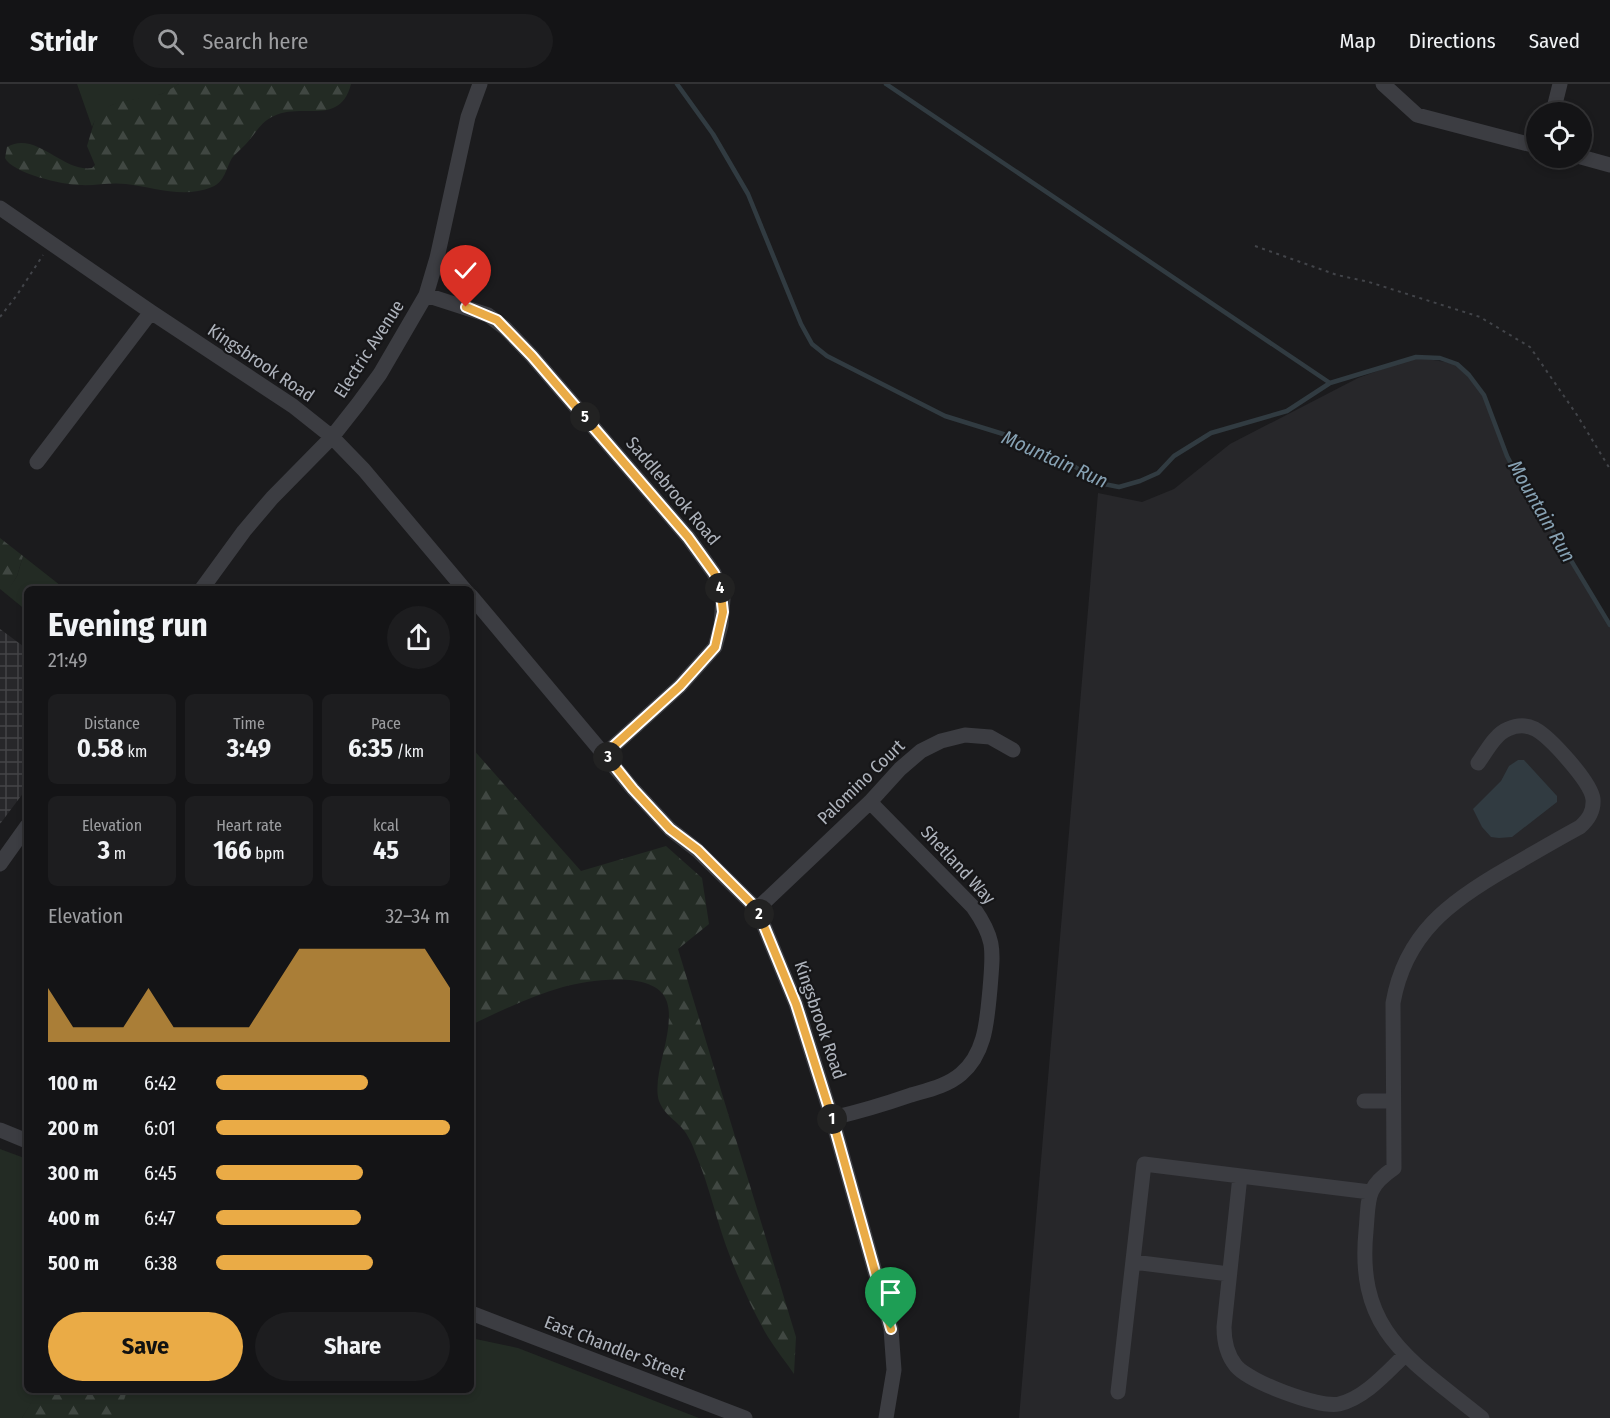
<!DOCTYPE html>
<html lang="en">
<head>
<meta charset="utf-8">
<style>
  body { margin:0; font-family:"Fira Sans Condensed",sans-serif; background:#1d1d1f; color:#f1f3f6; height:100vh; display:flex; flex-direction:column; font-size:22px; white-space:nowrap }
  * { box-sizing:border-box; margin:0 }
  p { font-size:20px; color:#9d9ea1 }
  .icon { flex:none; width:33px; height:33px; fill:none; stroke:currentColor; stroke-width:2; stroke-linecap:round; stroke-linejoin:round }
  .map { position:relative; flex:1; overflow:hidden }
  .details { position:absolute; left:24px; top:502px; width:450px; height:807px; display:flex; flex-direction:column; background:#141416; border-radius:9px; box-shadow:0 3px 9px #0003,0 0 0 2px #333335 }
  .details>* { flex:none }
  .buttons { position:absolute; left:1526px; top:18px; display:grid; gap:12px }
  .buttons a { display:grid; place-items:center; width:66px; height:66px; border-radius:50%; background:#141416; box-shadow:0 3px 9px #0003,0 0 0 2px #333335; font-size:30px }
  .pin { position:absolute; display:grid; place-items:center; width:51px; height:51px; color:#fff; margin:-62px -26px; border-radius:50% 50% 50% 0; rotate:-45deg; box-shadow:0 0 6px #0007 }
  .pin .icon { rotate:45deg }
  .km { position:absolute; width:30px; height:30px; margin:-15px; border-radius:50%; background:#222; color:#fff; font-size:16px; line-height:30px; text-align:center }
  .round { display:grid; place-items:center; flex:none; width:63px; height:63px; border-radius:32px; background:#1d1d1f }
  .summary { display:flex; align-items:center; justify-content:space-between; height:102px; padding:0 24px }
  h1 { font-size:33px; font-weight:700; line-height:45px }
  .metrics { display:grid; grid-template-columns:repeat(3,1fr); gap:9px; height:102px; padding:6px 24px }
  .metrics div { display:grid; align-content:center; border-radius:9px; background:#1d1d1f; text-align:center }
  .metrics b { font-size:26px; font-weight:700 }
  .metrics small { font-size:16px; font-weight:400 }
  .metrics p { font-size:16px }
  .chart { height:168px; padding:12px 24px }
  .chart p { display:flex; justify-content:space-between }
  .chart svg { width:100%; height:108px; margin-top:6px; fill:#eaab46; opacity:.7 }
  .cta { display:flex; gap:12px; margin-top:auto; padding:12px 24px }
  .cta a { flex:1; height:69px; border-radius:36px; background:#eaab46; color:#111; font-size:24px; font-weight:700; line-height:69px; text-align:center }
  .cta a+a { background:#1d1d1f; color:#f1f3f6 }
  ul { padding:0 24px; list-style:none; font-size:20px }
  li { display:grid; grid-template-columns:96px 72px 1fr; align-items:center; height:45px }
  li i { height:15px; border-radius:8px; background:#eaab46 }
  header { display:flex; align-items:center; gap:36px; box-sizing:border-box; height:84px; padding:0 30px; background:#141416; border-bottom:2px solid #333335 }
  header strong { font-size:28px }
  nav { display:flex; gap:33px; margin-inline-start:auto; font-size:21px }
  .search { width:420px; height:54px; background:#1d1d1f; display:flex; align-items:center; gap:15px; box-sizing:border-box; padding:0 21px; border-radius:33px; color:#9d9ea1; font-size:22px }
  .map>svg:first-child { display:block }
</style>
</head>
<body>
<header>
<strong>Stridr</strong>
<div class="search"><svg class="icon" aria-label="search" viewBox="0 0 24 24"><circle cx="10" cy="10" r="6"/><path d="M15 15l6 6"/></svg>Search here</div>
<nav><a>Map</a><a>Directions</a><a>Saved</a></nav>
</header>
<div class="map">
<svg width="1610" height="1334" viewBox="0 0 1610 1334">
  <defs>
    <pattern id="industrial-grid" width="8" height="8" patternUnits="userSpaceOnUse" patternTransform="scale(1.5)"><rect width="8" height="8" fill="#27272a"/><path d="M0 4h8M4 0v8" fill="none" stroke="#444447"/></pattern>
    <pattern id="forest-firs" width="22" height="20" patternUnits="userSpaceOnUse" patternTransform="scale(1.5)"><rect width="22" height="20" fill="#232b24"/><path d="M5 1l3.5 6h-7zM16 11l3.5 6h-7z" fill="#404742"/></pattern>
  </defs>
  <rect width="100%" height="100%" fill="#1b1b1d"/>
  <!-- built -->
  <path fill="#27272a" d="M1416 273 1457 280 1484 311 1507 372 1610 541V1334H1019L1098 409 1142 418 1174 405 1230 360 1358 294Z"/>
  <!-- industrial -->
  <path fill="url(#industrial-grid)" d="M0 545 27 565V704L0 740Z"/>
  <!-- grass -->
  <path fill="#232b24" d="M77 0H179C173 4 168 8 162 10 135 19 105 11 92 43Z
    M23 472 65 505 27 506V527L0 505 9 504 17 492Z
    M0 1065 27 1075V1306L39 1307 22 1334H0Z
    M471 1254 518 1264 699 1334H108L123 1307 471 1306Z"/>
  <!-- forest -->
  <path fill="url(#forest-firs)" d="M179 0H351C340 43 302 18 274 32 260 38 255 51 245 61 241 65 236 69 232 74 226 84 225 98 212 103 183 115 154 103 126 100 110 98 95 102 80 101 63 101 12 89 5 74L7 63C36 46 63 89 92 84L95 81 87 62 96 32 103 25 118 18 162 10Z
    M0 454 23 472 17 492 9 505H0Z
    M471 663 581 787 666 762 702 794 709 840 678 865 796 1253 794 1290C786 1278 776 1266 768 1253 756 1233 740 1198 731 1175 717 1140 710 1103 695 1068 692 1059 686 1047 679 1041 671 1033 663 1028 659 1017 651 991 676 947 667 918 657 885 588 896 563 903 532 912 500 927 471 941Z
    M38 1307V1306L127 1307 118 1334H22Z"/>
  <!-- water -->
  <path fill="#313b41" d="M1518 676H1524L1557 712V718L1512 753 1499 754 1491 753 1482 743 1473 725 1501 697 1509 682Z"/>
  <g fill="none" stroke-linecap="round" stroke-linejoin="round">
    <!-- stream -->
    <path stroke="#313b41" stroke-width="4.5" d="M677 0 713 50 748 110 801 240 812 260 827 272 945 332 1016 354 1068 378 1099 399 1119 403 1140 397 1158 389 1174 372 1211 349 1287 327 1330 299 1416 273 1440 274 1457 280 1469 291 1484 311 1507 372 1517 391 1531 410 1610 541
      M886 0 1330 299"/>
    <!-- path -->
    <path stroke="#424449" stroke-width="2" stroke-dasharray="3 4.5" stroke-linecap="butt" d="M1255 162 1337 191 1369 198 1480 233 1530 263 1577 331 1610 385
      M0 233 17 211 43 171"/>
    <!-- minor -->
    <path stroke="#3c3d42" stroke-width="15" d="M1383 0 1417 31 1536 62
      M1553 28 1560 0
      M1581 73 1610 81
      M0 124 151 228 293 322 332 353 364 386 465 506
      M426 211 488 231 505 244 532 272 688 453 714 489 723 515 721 541 715 563 680 602 605 670
      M37 378 151 228
      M201 506 244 447 272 414 332 353 358 320 380 290 426 211 437 174 468 33 480 0
      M471 512 633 705 670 745 697 766 757 825 796 920 832 1034 891 1245 894 1286 886 1334
      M1478 679C1486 668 1495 650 1508 645 1517 641 1527 641 1535 645 1550 653 1591 698 1593 715 1594 727 1589 735 1580 743 1556 756 1532 770 1508 784 1450 817 1405 850 1393 919L1394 1084C1365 1104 1369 1114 1366 1147 1356 1249 1411 1276 1482 1334
      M0 780 27 742
      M757 825 870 718 900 685 921 667 941 657 965 651 990 653 1013 666
      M1364 1017H1393
      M832 1034C858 1028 885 1020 911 1011 928 1006 947 1002 961 990 986 969 987 935 990 905 993 866 996 856 973 823L870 718
      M0 1046 27 1057
      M1240 1092 1224 1243C1224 1256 1227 1271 1236 1282 1250 1298 1318 1324 1339 1320 1365 1314 1387 1288 1405 1271
      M1133 1178 1229 1190
      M471 1229 745 1334
      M1118 1308 1144 1080 1370 1108"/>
  </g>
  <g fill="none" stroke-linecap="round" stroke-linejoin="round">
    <defs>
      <path id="route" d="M466 223 497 236 532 272 688 453 714 489 720 502 723 528 715 563 680 602 605 670 633 705 670 745 698 766 757 825 796 920 832 1034 891 1245"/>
    </defs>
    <!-- route casing -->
    <use href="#route" stroke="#fff" stroke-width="12"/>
    <!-- route -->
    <use href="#route" stroke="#eaab46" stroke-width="8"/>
  </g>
  <g text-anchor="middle" stroke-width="4.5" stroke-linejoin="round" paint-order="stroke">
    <!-- street labels -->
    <g font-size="18" fill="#aeb3bc" stroke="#161618">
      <text transform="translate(369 265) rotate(-57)" y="6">Electric Avenue</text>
      <text transform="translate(261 279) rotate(34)" y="6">Kingsbrook Road</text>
      <text transform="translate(673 407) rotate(50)" y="6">Saddlebrook Road</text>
      <text transform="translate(861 698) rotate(-44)" y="6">Palomino Court</text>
      <text transform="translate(958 781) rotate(47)" y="6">Shetland Way</text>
      <text transform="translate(820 936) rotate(71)" y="6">Kingsbrook Road</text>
      <text transform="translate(615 1264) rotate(21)" y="6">East Chandler Street</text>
    </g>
    <!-- water labels -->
    <g font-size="20" font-style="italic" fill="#87a2b4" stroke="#161618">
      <text transform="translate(1055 375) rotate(24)" y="7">Mountain Run</text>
      <text transform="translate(1542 427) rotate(60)" y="7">Mountain Run</text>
    </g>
  </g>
</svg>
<div class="buttons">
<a><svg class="icon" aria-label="locate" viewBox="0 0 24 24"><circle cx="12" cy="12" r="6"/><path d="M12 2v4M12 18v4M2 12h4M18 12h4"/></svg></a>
</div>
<div class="pin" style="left:891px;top:1245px;background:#1e9e55"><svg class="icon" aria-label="arrive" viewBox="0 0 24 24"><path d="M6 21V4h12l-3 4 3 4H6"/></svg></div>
<div class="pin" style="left:466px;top:223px;background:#d93025"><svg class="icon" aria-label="check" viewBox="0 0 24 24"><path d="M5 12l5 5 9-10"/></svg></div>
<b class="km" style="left:832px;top:1035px">1</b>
<b class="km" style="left:759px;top:830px">2</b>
<b class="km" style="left:608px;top:673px">3</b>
<b class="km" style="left:720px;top:504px">4</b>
<b class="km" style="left:585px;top:333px">5</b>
<section class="details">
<div class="summary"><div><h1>Evening run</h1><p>21:49</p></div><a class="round"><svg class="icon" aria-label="share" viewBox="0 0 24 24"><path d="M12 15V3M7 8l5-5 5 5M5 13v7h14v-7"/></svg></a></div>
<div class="metrics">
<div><p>Distance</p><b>0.58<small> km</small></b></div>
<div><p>Time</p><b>3:49</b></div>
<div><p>Pace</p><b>6:35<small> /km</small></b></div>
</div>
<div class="metrics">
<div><p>Elevation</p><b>3<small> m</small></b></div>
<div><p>Heart rate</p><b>166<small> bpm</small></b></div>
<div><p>kcal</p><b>45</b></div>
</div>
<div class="chart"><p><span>Elevation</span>32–34 m</p>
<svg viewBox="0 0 160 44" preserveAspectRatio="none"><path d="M0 44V22L10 38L20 38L30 38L40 22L50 38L60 38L70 38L80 38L90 22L100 6L110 6L120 6L130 6L140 6L150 6L160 22V44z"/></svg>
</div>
<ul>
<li><b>100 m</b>6:42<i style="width:65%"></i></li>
<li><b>200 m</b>6:01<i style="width:100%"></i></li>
<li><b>300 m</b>6:45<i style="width:63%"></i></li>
<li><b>400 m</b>6:47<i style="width:62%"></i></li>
<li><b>500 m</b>6:38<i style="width:67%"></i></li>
</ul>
<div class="cta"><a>Save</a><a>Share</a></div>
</section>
</div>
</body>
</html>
